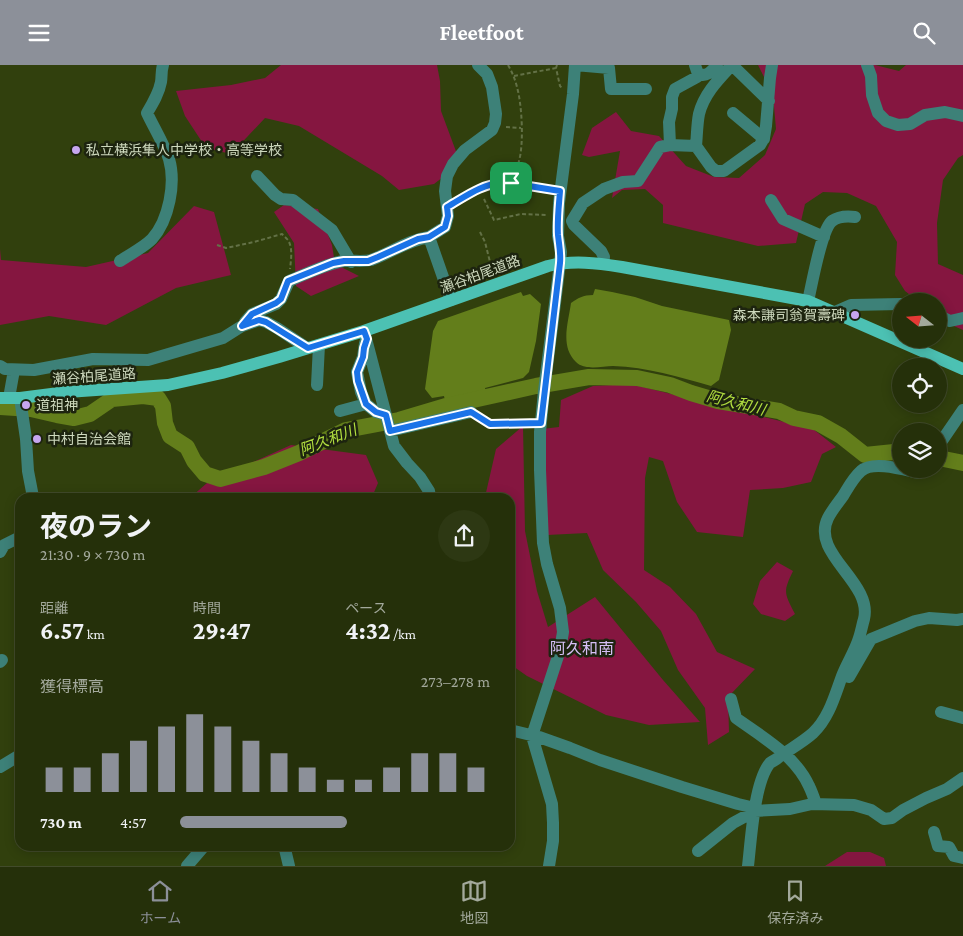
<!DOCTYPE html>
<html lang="ja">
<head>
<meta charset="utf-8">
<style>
  body { margin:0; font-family:"Crimson Pro","Noto Sans JP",serif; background:#2d3813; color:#f1f3f6; height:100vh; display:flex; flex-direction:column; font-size:19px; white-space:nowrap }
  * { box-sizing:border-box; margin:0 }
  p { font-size:16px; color:#a3a99c }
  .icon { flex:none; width:28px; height:28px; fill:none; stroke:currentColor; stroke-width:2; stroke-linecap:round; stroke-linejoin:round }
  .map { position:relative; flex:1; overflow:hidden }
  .sheet { position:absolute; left:15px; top:428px; width:500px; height:358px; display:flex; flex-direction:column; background:#25300a; border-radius:15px; box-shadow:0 2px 12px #0003,0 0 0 1px #424b2b }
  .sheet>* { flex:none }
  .needle { width:32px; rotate:287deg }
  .buttons { position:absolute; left:892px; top:228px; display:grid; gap:10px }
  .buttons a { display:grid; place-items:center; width:55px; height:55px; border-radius:50%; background:#25300a; box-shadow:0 2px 12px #0003,0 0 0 1px #424b2b; font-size:25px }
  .pin { position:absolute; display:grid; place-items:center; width:42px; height:42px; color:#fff; margin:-21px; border-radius:10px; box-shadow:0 2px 8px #0006 }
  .round { display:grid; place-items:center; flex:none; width:52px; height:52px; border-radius:26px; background:#2d3813 }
  .summary { display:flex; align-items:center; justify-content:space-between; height:85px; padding:0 25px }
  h1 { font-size:28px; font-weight:700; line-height:38px }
  .metrics { display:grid; grid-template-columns:repeat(3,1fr); gap:8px; height:85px; padding:5px 25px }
  .metrics div { display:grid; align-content:center }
  .metrics b { font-size:25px; font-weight:700 }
  .metrics small { font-size:14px; font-weight:400 }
  .metrics p { font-size:14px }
  .chart { height:140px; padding:10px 25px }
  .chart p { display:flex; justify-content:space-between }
  .chart svg { width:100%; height:90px; margin-top:5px; stroke:#8c9099; stroke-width:6 }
  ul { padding:0 25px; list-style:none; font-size:16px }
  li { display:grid; grid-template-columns:80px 60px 1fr; align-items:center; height:38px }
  li i { height:12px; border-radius:6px; background:#8c9099 }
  header { display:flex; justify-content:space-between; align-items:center; height:65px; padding:0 25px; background:#8c9099; color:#fff; font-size:22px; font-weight:700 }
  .tabs { display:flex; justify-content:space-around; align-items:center; height:70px; border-top:1px solid #424b2b; background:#25300a; font-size:14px; color:#a3a99c }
  .tabs a { display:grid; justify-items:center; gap:2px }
  .tabs .on { color:#8c9099 }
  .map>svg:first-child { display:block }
</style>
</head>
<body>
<header><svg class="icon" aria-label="menu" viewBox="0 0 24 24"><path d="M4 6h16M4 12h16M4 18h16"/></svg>Fleetfoot<svg class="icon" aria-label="search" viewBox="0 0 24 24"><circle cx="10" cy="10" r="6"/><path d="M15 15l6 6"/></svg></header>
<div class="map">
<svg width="963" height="801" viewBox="0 0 963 801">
  <rect width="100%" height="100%" fill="#31400d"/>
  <!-- green -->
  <path fill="#851640" d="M281 0H437L440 16 441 46 457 89 443 112 434 119 399 125 382 111 299 61 265 53 231 89 206 83 185 51 176 26 231 20 265 13Z
    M758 0H875L899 6 906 0H963V90L958 93 943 115 937 158 938 199 963 210V265L947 258 939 252V236H918L905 226 895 210 897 177 876 141 847 128 823 127 805 139 796 178 758 181 663 158V140L645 124 622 125 612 133 620 86 589 92 582 90 592 63 616 47 631 66 659 71 686 101 714 112 739 113 765 90 776 64 773 30Z
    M284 140 318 144 332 180 335 199 359 211 311 231 296 221 294 178 274 147Z
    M194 141 214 147 231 210 176 223 106 260 49 251 0 260V184L1 195 86 202 148 188Z
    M631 319 813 364 836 382 822 389 811 417 783 423 750 425 743 472 697 467 677 437 663 396 649 392 645 413 644 505 670 522 696 549 717 587 755 604 728 632 729 667 708 680 705 643 678 605 661 566 636 537 603 505 587 468 547 470 542 364 559 362 561 335 593 321Z
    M523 361 525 466 537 526 548 562 595 532 663 615 700 657 649 660 606 650 527 611 510 599V432H485L496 384Z
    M291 380 366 390 378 418 372 432H191L207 418Z
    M777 497 793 506C783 527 784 528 795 549L785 556 761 549 753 539 760 516Z
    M847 787H870L884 793 886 801H825Z"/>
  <!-- water -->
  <path fill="#637e1b" d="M595 224 612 227 635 232 662 241 729 255 731 265 719 315 711 321C679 312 647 302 613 301 602 301 585 306 576 297 560 281 568 259 571 238 578 233 583 230 593 230Z
    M521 227 523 231 530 229 541 239 536 276 529 307 523 313 485 323 487 331 446 341 444 331 432 333 425 324 433 266 438 256Z"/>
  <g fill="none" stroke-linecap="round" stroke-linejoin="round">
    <!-- river -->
    <path stroke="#637e1b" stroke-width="16" d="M0 342 31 344 57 350 74 353 90 349 112 334 143 331 158 333 163 341 165 358 170 371 187 382 194 396 205 409 220 414 264 402 299 388 346 365 399 355 446 341 536 321 589 312 637 313 670 320 691 328 718 336 779 346 794 353 818 358 841 371 865 390 894 387 901 389
      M939 393 963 398"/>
    <!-- path -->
    <path stroke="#637146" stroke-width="2" stroke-dasharray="4 2.5" stroke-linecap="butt" d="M508 0C512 7 515 14 517 22 522 40 524 78 519 96 517 103 514 110 511 118
      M557 0 556 3 560 21 562 23
      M514 11 556 3
      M506 62 521 63
      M484 134 494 155 521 149 548 150
      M458 136C465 131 473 125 481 122 503 112 528 120 550 124
      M480 167 485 177 493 209
      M217 180 226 183 254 177 282 169C284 171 286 173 288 175 293 183 291 195 290 204
      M480 352 490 359 531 358"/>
    <!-- minor -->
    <path stroke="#3d8178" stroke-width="12" d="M575 0 609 3 611 24H646
      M867 0 871 11 872 30 878 48 886 56 898 60 910 59 925 50 945 47 963 51
      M698 9C707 12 711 7 717 0
      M733 48 764 74
      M670 80 669 57 672 44V32L675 24 697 12 698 9 695 0
      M696 81C697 71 697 59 699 49 704 29 718 15 732 0L769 36
      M257 111 275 130 281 134 293 135 332 165 351 197
      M771 135 783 154 824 172
      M120 196C130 189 143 183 152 174 169 155 176 118 169 94 164 79 154 63 147 48 153 38 159 28 161 17 162 11 161 6 163 0
      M603 199 604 192 601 186 574 160 572 156 583 138 604 124 623 117 638 116 660 82 670 80 696 81 711 102 716 106H724L760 80 764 73 766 61 770 13 772 0
      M451 235 429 172 445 162 448 151 445 126 447 111 453 99 465 85 492 65 495 58 496 49 492 22 487 9 478 0
      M808 236C812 220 821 165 832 156 839 151 847 151 855 152
      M835 247 851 240 901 239
      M939 251 950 256 963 253
      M245 257 252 249 276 239 281 234 289 216C304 210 328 198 344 196 353 195 362 197 371 195 391 188 408 175 429 172
      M364 266 394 381 407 398 420 412 429 426 430 432
      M365 278 363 292 357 307 361 327 366 339 376 347 386 350
      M0 301 5 304 34 305 93 294 148 295 223 273 242 261 259 255 266 257 277 263 307 283
      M317 320 319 280
      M9 333 14 305
      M20 333 26 374 28 406 33 432
      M340 346 366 339
      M390 366 471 347
      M939 380 963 345
      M0 487 4 480 20 472
      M0 597 2 595
      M849 612 871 574 915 556 929 553 957 555 963 554
      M731 634 736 653C762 672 795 690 809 721 812 727 814 733 816 739
      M941 647 963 653
      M510 665 539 672 570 683 600 695 682 722 738 739 755 743
      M0 702 20 690
      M934 767 938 781 949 782 954 791 963 793
      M284 780 289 801
      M698 786 733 758 755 746 790 744 812 739 854 740 871 745 884 754 892 753 903 745 926 733 947 724 963 713
      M187 801 205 780
      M549 801 553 776V758L552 739 532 671 560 585 563 567 560 543 547 499 543 478 540 405V367L544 326 560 198 561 187 558 171 559 138 573 29 575 0
      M748 801C751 776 754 717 770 698 773 696 777 694 779 692 790 684 803 677 813 668 829 653 835 630 842 611 847 598 855 586 859 573 861 567 862 561 864 554 873 517 810 489 828 453 832 445 838 438 843 431 848 423 853 413 861 406 873 395 905 405 919 408L922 404"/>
    <!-- major -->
    <path stroke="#4cc1b3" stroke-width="12" d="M0 333H20L67 327 168 320 222 308 279 292 364 266 548 201C573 195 597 198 622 202L808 236 963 304"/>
  </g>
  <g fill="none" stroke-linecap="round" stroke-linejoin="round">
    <defs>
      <path id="route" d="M504 117 560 126C559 140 557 155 558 170 559 180 561 188 560 198L541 358 490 359 471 347 390 366 386 350 376 347 366 339 358 316 357 307 363 292 364 283 367 274 364 266 308 283 266 257 259 255 242 261 252 249 276 238 281 234 288 216 333 198 344 196H368L378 192 418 174 429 172 445 162 448 151 447 142C468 130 480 120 504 117Z"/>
    </defs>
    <!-- route casing -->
    <use href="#route" stroke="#fff" stroke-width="10"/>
    <!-- route -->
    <use href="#route" stroke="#1a73e8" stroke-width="6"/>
  </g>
  <!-- markers -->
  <g fill="#c6a6f0" stroke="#1d240f" stroke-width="2">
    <circle cx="76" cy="85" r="5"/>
    <circle cx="855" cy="250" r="5"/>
    <circle cx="26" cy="340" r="5"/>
    <circle cx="37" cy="374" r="5"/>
  </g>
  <g text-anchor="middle" stroke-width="5" stroke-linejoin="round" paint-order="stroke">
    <!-- poi labels -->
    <g font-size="14" fill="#cdd8bd" stroke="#1d240f" text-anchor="start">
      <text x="86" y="90">私立横浜隼人中学校・高等学校</text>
      <text x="845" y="255" text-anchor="end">森本謙司翁賀壽碑</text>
      <text x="36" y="345">道祖神</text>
      <text x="47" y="379">中村自治会館</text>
    </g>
    <!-- street labels -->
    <g font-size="14" fill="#cdd8bd" stroke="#1d240f">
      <text transform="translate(480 209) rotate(-20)" y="5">瀬谷柏尾道路</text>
      <text transform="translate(94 311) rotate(-4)" y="5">瀬谷柏尾道路</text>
    </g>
    <!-- water labels -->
    <g font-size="15" font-style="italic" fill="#b3e040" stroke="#1d240f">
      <text transform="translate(736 338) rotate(14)" y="5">阿久和川</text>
      <text transform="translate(328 375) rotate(-21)" y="5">阿久和川</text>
    </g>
    <!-- quarter labels -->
    <g font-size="16" fill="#d6bff6" stroke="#1d240f">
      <text x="582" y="589">阿久和南</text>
    </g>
  </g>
</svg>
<div class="buttons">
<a><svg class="needle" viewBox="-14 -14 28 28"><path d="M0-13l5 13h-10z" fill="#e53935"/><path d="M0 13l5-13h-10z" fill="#a3a99c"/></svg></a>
<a><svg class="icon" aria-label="locate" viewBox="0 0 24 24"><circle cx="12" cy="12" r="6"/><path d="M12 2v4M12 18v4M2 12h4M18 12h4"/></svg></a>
<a><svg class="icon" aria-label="layers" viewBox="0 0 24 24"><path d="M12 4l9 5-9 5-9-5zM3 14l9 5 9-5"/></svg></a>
</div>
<div class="pin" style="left:511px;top:118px;background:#1e9e55"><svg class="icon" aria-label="arrive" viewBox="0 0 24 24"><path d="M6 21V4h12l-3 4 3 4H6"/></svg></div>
<section class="sheet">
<div class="summary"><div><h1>夜のラン</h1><p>21:30 · 9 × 730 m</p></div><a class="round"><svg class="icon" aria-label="share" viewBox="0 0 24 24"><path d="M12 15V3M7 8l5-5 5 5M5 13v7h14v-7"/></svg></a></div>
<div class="metrics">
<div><p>距離</p><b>6.57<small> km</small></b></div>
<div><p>時間</p><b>29:47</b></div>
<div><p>ペース</p><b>4:32<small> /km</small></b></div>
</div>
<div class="chart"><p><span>獲得標高</span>273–278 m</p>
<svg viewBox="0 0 160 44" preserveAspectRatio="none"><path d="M5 44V32M15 44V32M25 44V25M35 44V19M45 44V12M55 44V6M65 44V12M75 44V19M85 44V25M95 44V32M105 44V38M115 44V38M125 44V32M135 44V25M145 44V25M155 44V32"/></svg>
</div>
<ul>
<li><b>730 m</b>4:57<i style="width:54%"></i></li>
</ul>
</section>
</div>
<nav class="tabs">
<a class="on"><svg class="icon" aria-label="home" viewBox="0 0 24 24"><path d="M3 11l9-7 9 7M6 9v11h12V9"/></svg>ホーム</a>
<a><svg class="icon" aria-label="map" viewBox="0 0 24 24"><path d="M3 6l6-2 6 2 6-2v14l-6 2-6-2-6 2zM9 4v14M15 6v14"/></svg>地図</a>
<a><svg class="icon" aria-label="saved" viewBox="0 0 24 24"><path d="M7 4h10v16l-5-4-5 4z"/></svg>保存済み</a>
</nav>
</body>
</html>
